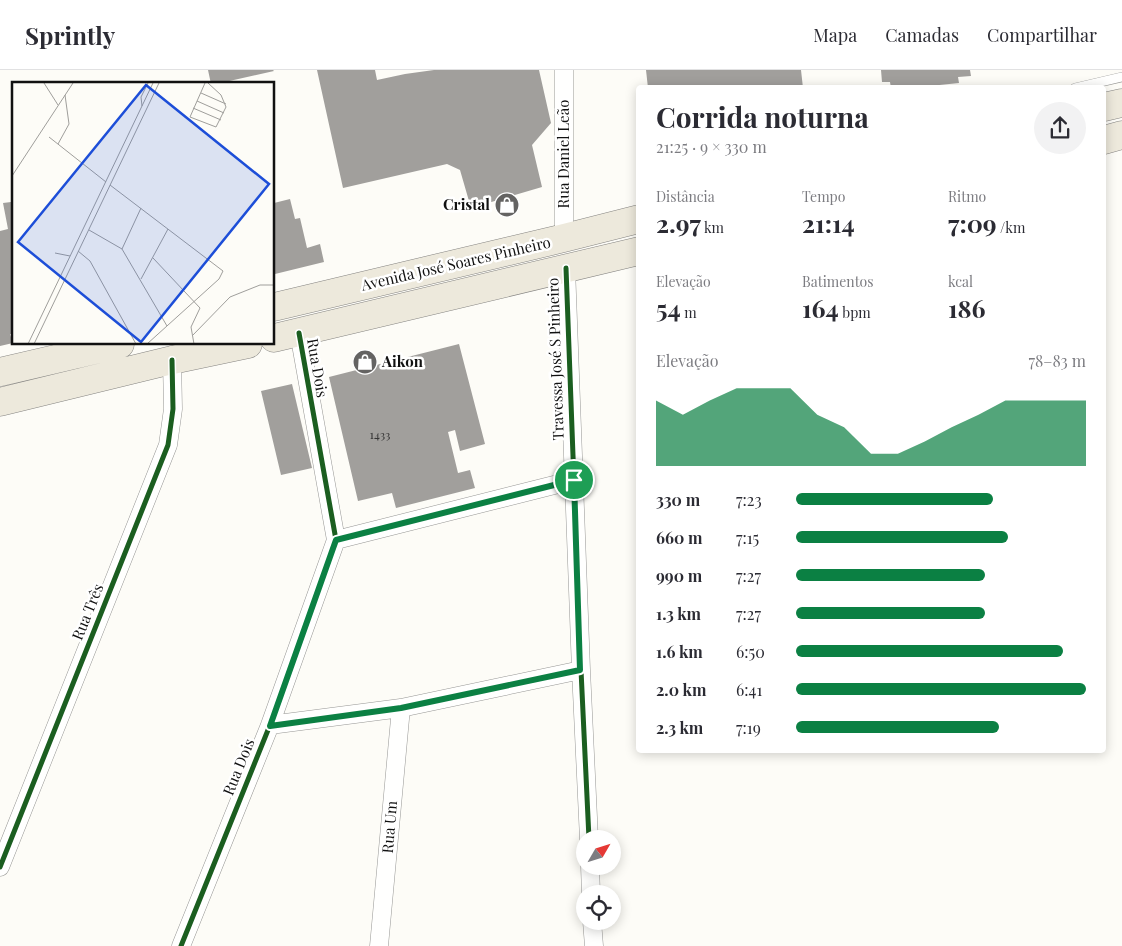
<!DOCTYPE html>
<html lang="pt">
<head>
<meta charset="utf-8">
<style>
  body { margin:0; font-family:"Playfair Display",serif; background:#f2f2f3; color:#2b2b33; height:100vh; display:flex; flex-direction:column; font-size:19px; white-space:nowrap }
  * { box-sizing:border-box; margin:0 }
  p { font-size:16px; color:#7c7c81 }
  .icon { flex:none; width:28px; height:28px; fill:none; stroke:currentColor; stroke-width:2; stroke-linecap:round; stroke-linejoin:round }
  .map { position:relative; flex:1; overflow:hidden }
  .drawer { position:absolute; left:636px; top:15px; width:470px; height:668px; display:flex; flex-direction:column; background:#fff; border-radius:5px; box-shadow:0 2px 12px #0003 }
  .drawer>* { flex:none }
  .needle { width:32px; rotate:51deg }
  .controls { position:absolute; left:576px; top:760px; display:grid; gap:10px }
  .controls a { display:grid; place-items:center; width:45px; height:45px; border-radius:50%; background:#fff; box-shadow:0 2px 12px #0003; font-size:25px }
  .pin { position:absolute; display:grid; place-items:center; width:42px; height:42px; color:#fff; margin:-21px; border:2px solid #fff; border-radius:50%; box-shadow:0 1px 5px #0007 }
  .round { display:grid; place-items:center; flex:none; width:52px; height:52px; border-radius:26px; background:#f2f2f3 }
  .head { display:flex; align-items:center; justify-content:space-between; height:85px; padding:0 20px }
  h1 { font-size:28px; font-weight:700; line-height:38px }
  .stats { display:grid; grid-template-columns:repeat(3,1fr); gap:8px; height:85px; padding:5px 20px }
  .stats div { display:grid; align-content:center }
  .stats b { font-size:25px; font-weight:700 }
  .stats small { font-size:14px; font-weight:400 }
  .stats p { font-size:14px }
  .chart { height:140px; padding:10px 20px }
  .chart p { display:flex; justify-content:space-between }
  .chart svg { width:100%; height:90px; margin-top:5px; fill:#0b8043; opacity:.7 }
  ul { padding:0 20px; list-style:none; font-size:16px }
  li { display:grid; grid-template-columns:80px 60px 1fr; align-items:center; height:38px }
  li i { height:12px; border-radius:6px; background:#0b8043 }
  header { display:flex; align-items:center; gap:30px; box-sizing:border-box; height:70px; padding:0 25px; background:#fff; border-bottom:1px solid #e1e1e2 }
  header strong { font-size:24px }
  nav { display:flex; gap:28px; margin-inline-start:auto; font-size:18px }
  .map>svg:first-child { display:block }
</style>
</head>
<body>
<header>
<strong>Sprintly</strong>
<nav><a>Mapa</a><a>Camadas</a><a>Compartilhar</a></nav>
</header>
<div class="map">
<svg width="1122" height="876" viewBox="0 0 1122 876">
  <rect width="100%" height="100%" fill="#fdfcf7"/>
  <!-- building -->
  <path fill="#a19f9c" d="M208 0H273L274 1 216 14H211Z
    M317 0H375L377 10 405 4 434 0H539L551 53 532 75 542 117 471 138 460 100 447 94 343 118Z
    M646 0H801L803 18H648Z
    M881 0H970L971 6 958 7 959 13 910 18H891L890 12H882Z
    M290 129 295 149 300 148 307 178 320 174 324 192 275 204 274 198V133Z
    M11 132 14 144V264H10L13 273 0 276V161L8 159 3 133Z
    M459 274 485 374 460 381 455 360 448 362 458 403 470 400 475 418 396 438 392 423 358 431 329 307Z
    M292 314 312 398 281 405 261 321Z"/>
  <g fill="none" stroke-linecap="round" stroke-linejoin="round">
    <defs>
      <path id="service" d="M1075 18 1122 7"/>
      <path id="minor" d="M564 168V0
        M566 198 581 600 589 769
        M336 470 574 410
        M270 655 401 638 581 600
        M590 796 591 824
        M0 797 168 375 173 339 172 290
        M592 851 594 876
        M181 876 270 655 336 470 299 263
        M379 876 401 638"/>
      <path id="primary" d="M1104 37 1122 33
        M1104 70 1122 65
        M274 237 564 168 639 149
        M274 268 639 181
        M0 302 120 274
        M0 332 172 290 248 274"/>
    </defs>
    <!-- service casing -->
    <use href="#service" stroke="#979795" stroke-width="10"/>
    <!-- minor casing -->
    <use href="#minor" stroke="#979795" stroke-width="19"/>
    <!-- primary casing -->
    <use href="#primary" stroke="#858482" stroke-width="29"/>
    <!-- service -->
    <use href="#service" stroke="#fffffe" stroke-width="9"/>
    <!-- minor -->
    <use href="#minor" stroke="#fffffe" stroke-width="18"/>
    <!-- primary -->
    <use href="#primary" stroke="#ede9dc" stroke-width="28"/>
    <defs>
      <path id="cycleway" d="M566 198 581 600 589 769
        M0 797 168 375 173 339 172 290
        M181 876 270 655 336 470 299 263"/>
    </defs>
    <!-- cycleway casing -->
    <use href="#cycleway" stroke="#fff" stroke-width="8"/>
    <!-- cycleway -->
    <use href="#cycleway" stroke="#1b5e20" stroke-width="5"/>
  </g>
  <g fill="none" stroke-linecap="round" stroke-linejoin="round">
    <defs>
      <path id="route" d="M574 410 580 600 401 638 270 656 336 470Z"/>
    </defs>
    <!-- route casing -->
    <use href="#route" stroke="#fff" stroke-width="10"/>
    <!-- route -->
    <use href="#route" stroke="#0b8043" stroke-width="6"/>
  </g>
  <!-- icons -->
  <defs>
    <symbol id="shop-disc" viewBox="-11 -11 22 22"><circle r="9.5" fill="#646362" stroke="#fff"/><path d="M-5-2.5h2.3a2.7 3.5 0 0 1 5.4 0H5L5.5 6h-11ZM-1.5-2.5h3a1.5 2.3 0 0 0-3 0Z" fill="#fff"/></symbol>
  </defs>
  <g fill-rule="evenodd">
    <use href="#shop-disc" x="493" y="121" width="28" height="28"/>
    <use href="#shop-disc" x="351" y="278" width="28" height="28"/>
  </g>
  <g text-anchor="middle" stroke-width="5" stroke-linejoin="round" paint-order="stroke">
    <!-- number labels -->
    <g font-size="12" fill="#353434">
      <text x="380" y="369">1433</text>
    </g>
    <!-- street labels -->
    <g font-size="15" fill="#111" stroke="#fff">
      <text transform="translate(564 84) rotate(-90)" y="5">Rua Daniel Leão</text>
      <text transform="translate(456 194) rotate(-13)" y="5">Avenida José Soares Pinheiro</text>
      <text transform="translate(556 289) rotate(-92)" y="5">Travessa José S Pinheiro</text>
      <text transform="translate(317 298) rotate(80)" y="5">Rua Dois</text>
      <text transform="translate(88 542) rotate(-68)" y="5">Rua Três</text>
      <text transform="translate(239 697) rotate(-68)" y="5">Rua Dois</text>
      <text transform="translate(390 757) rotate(-85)" y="5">Rua Um</text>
    </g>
    <!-- poi labels -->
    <g font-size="15" font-weight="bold" fill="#111" stroke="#fff" text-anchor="end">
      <text x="490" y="140">Cristal</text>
      <text x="382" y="297" text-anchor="start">Aikon</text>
    </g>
  </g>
  <!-- overview -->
  <g transform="translate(12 12)">
    <rect width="262" height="262" fill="#fdfcf7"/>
    <path fill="none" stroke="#9f9e9b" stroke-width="1" d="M32 1 46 23M193 1 178 35 204 45 214 25 209 13 196 1M189 11 214 22M185 19 212 31M130 24 129 15 136 1M181 26 209 38M37 55 94 100M46 62 57 42 53 13M0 94 61 1M98 103 211 189 207 197 135 262M77 148 110 167 155 244M110 167 129 126M66 169 78 179 124 262M43 171 58 174M141 176 188 226 179 245 182 262M129 197 156 147M180 254 218 215 248 203H263M16 262 141 1M22 262 147 1"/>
    <path fill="#1d4ed8" fill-opacity="0.15" stroke="#1d4ed8" stroke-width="2.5" d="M134 3 257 102 129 260 6 160Z"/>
    <rect width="262" height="262" fill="none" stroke="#111" stroke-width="2.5"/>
  </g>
</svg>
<div class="controls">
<a><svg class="needle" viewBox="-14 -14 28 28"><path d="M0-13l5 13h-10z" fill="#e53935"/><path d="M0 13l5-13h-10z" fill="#7c7c81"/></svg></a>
<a><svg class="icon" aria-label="locate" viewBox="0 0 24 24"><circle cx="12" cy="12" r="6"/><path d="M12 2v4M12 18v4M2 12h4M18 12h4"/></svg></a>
</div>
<div class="pin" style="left:574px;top:410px;background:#1e9e55"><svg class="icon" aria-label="arrive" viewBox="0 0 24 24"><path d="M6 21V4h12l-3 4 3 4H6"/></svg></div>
<section class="drawer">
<div class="head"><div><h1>Corrida noturna</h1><p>21:25 · 9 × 330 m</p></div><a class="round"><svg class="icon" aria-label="share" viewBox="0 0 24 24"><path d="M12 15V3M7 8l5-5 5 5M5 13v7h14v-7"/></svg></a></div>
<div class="stats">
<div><p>Distância</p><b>2.97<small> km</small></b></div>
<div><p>Tempo</p><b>21:14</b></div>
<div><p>Ritmo</p><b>7:09<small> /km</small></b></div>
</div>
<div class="stats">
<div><p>Elevação</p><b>54<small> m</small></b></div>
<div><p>Batimentos</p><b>164<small> bpm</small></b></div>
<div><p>kcal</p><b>186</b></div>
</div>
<div class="chart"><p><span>Elevação</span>78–83 m</p>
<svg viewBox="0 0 160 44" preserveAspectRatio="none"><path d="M0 44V12L10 19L20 12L30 6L40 6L50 6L60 19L70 25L80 38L90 38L100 32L110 25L120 19L130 12L140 12L150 12L160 12V44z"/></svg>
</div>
<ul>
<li><b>330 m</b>7:23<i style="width:68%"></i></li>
<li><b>660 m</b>7:15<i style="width:73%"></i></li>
<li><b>990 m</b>7:27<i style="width:65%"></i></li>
<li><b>1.3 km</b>7:27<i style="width:65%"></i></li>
<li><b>1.6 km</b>6:50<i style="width:92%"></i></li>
<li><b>2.0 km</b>6:41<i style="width:100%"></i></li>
<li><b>2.3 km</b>7:19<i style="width:70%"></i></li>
</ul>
</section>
</div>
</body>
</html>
